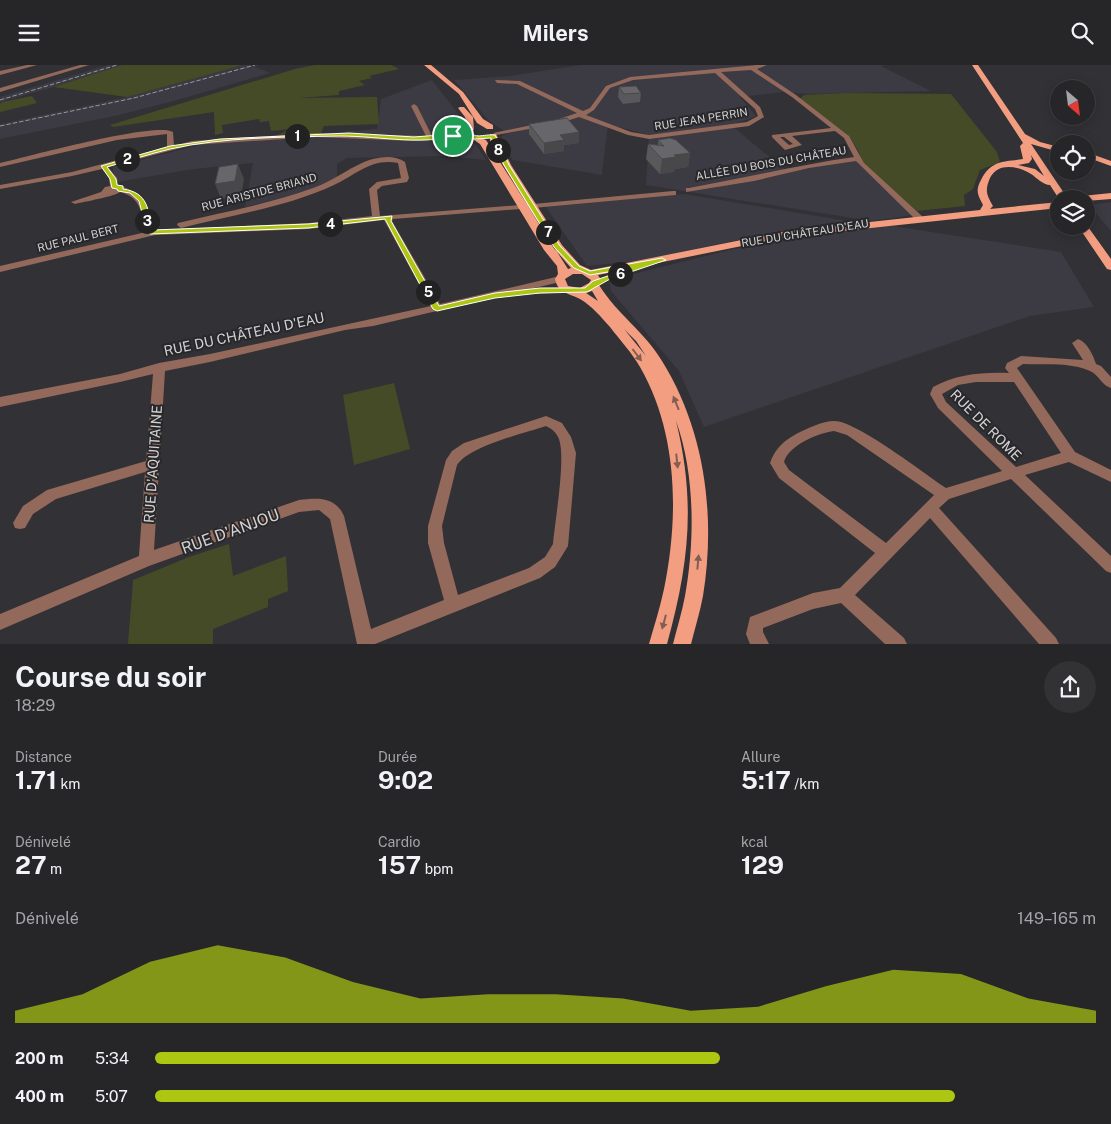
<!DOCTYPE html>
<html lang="fr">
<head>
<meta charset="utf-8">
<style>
  body { margin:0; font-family:"Public Sans",sans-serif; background:#323134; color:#f1f3f6; height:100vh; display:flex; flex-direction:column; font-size:19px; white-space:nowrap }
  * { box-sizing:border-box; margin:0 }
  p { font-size:16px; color:#a4a5a8 }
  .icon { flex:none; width:28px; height:28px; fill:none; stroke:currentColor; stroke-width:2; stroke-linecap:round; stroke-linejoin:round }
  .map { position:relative; height:579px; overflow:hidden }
  .sheet { display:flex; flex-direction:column; background:#262528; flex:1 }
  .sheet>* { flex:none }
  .needle { width:32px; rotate:152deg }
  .buttons { position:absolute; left:1050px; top:15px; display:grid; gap:10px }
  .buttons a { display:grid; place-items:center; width:45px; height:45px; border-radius:50%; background:#262528; box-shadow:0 2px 12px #0003,0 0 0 1px #424245; font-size:25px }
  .pin { position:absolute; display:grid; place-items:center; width:42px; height:42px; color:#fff; margin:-21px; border:2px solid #fff; border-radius:50%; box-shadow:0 1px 5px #0007 }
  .km { position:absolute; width:25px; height:25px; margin:-12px; border-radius:50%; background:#222; color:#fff; font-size:14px; line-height:25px; text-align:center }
  .round { display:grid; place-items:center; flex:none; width:52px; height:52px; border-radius:26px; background:#323134 }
  .overview { display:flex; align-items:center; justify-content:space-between; height:85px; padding:0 15px }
  h1 { font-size:28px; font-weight:700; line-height:38px }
  .stats { display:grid; grid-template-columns:repeat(3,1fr); gap:8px; height:85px; padding:5px 15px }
  .stats div { display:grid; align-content:center }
  .stats b { font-size:25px; font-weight:700 }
  .stats small { font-size:14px; font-weight:400 }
  .stats p { font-size:14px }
  .chart { height:140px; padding:10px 15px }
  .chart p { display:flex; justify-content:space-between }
  .chart svg { width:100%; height:90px; margin-top:5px; fill:#acc612; opacity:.7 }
  ul { padding:0 15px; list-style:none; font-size:16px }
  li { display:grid; grid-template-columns:80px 60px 1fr; align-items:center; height:38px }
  li i { height:12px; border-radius:6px; background:#acc612 }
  header { display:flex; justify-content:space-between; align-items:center; height:65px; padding:0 15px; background:#262528; font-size:22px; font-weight:700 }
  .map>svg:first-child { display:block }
</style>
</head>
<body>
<header><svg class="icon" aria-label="menu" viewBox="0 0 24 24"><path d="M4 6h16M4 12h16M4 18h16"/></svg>Milers<svg class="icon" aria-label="search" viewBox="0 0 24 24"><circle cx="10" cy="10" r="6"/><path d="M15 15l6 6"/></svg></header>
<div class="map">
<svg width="1111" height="579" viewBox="0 0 1111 579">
  <rect width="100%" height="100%" fill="#323135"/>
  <!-- built -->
  <path fill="#3c3a43" d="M108 0H122L54 22 0 37V32Z
    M243 0H259L255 2 270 8 181 34 119 50 0 74V59L127 32Z
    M580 0H886L881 1 931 26 806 29 784 27 740 32 756 51 731 60 784 104 856 93 913 150 871 156 646 120 649 70 608 59 602 110 513 95 498 74 507 68 489 56 454 15 510 11Z
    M432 15 467 60 461 67 476 80 486 95 445 91 347 93 337 99V112L331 117 296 129 245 142 253 98 194 104 117 117 112 102 207 78 377 64 381 34Z
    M685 129 847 156 791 164 644 195 587 201 546 142Z
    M1111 137V166L1089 140Z
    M886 160 1061 187 1094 242 1030 251 704 362 679 306 611 226 609 215 734 184Z"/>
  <!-- green -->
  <path fill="#464b27" d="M122 0H243L127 32 54 22Z
    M315 0H391L399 4 369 11 372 13 359 16 365 20 339 26V30L298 33 377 32 379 59 324 61 321 68 278 70 290 64 271 66 269 56 260 57 259 54 222 60 223 68 215 70 214 47 113 62 110 60 295 4Z
    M846 28 951 29 997 87 1000 97 980 105 973 124 964 130 965 141 917 146 864 100 858 85 847 69 800 34 804 30Z
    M32 31 37 38 0 47V39L2 37Z
    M394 318 410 384 354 400 343 330Z
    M229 479 233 511 286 491 288 526 268 534V542L213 564V579H128L133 515 189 492Z"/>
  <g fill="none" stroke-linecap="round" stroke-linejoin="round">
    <!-- minor -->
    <path fill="#93695b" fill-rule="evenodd" d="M27 0H37L0 10V6Z
      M80 0H89L0 27V23Z
      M757 0H767L757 4 796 30 849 71 864 98 922 151V155H916L856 96 809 103 754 116 686 127V123H689C744 113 799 100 854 92L844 73 835 66 792 71 802 80 785 85 772 72V70L831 63 792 32 751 5 721 7 760 42 764 52 749 61 649 74 628 70 579 52 557 59 496 70 493 68 556 55 577 48 517 19 497 18 495 15 520 16 583 46 590 43 606 21 630 12ZM715 8 755 44 758 51 747 57 649 70 631 67 586 50 594 45 610 23 633 15ZM780 72H784L793 79 789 80Z
      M414 39 417 41 432 71 469 69 472 71 469 73 414 76 316 72 192 80 108 102 117 113 118 120C122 121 125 123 128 124 148 132 149 145 154 165L309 158 372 151 369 124 377 117 401 113 398 98C371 93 356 110 334 120 287 142 231 150 181 163L177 160 178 158C223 147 269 139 313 123 331 117 346 105 364 97 376 92 394 89 405 97L409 113 407 117 382 121 377 125 380 151 521 140 525 142 521 144 393 154 392 156 440 239 560 211 565 214 560 217 373 261 345 265 210 297 165 306 154 485 299 435C317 433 335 431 344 451L371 564 444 535 428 478V461L446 395 452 386 464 378 546 351 562 358 571 372 576 388 568 481 555 502 540 513 375 579H357L330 454 319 445 299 447 149 501 0 565V549L139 491 145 407 56 434 33 449 25 463 20 464 15 463 13 458 23 441 47 425 146 396 153 309 120 317 0 342V332L120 309 159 298 210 289 431 241 384 155 309 164 155 170 0 207V201L146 167C142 149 141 132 120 127 116 131 83 137 75 139L71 137 101 127 105 122 110 121 109 113 102 104 72 111 0 124V120L72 107 167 82V69L117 75 0 102V98C26 92 157 56 173 67L174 81 192 76 316 68 426 71 411 41ZM546 361C552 364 556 367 559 374 566 394 555 455 553 479L545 492 529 503 458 530 444 478 442 461 457 400C470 381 522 369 546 361Z
      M673 126H676V130L533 143 529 141 533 139Z
      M568 222 572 223 573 225 572 227 536 229 531 226 536 223Z
      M1078 274C1088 278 1093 290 1096 299L1101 301 1111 312V323C1102 321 1099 310 1090 306 1070 297 1045 300 1023 299L1017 303 1075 387 1111 405V417L1069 397 1025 410 1111 491V508L1106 506 1011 414 949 434 939 443 1056 573 1059 579H1039L930 453 855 530 904 573 907 579H885L841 538 813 544 763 563V567L769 579H750L746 569 750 552 813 528 840 523 875 488 779 413 770 398C775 383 785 375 798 368 809 363 822 356 834 356 855 355 925 409 946 423L1002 406 938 343 930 329 933 322C957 309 982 307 1009 308L1005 303 1007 298 1021 291 1083 295 1072 278ZM976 317H1014L1061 388 1016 402 946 337 942 329 958 320ZM834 366 847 370 934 430 886 478 789 405 784 397C789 380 818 368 834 366Z"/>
    <!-- major -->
    <path fill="#f39d81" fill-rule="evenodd" d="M424 0H431L463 27 483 54 493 60V64H487L477 58 459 29Z
      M972 0H978L1025 69 1040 77 1059 82V87L1031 79 1068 134H1059L1050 120C1043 120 1037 113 1031 109 1018 101 998 97 990 113 985 125 986 129 993 141L990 144 1059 137V143L787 172 598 210 601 215 599 220C617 249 644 266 662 296 705 365 716 451 703 531 700 547 695 563 691 579H673C677 563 682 547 685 531 695 476 695 408 676 356 696 437 689 499 667 579H649C654 561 660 543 664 524 679 451 678 368 640 302 632 288 620 275 610 262 601 252 592 241 580 234 573 230 565 229 560 224 557 221 556 218 555 214L558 209 557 201 544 185 480 79 471 73 475 71 486 75 568 204 571 203 553 182 503 100 490 77V69H496L511 100 562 180 580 200 591 205 787 166 980 145 983 140C978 130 975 126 981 115 991 95 1003 97 1023 94L1020 81 1023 78ZM1031 90 1044 111 1035 104 1018 100 1029 98 1032 94ZM573 209H582L591 215 589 218 580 223 568 221 565 214ZM592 226 598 236 586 228ZM624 264 636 276 646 291Z
      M460 42H464L473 52 474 65 467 63 465 52 458 43Z
      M1086 87 1111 96V101L1086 92Z
      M1111 128V134L1086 136V134H1078L1082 131Z
      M1086 159 1111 194V205L1107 204 1078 161H1086Z"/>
    <!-- rail -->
    <path stroke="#98989b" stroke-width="1" stroke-dasharray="4.5 2" stroke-linecap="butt" d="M0 35 117 0
      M0 61 134 33 255 0"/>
  </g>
  <!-- wall -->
  <path fill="#59585b" d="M619 22 641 28 640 37 623 39 618 32Z
    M529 59 579 67V78L564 80V86L544 89 529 69Z
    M658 75 690 88 688 102 675 104 674 107 660 109 646 94 648 79 658 80Z"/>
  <!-- shaded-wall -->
  <path fill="#48474a" d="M579 67V78L564 80V86L544 89V78L560 70Z
    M690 88 688 102 675 104 674 107 660 109 662 94 674 90Z
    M238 99 244 114 241 131 221 134 215 119Z"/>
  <!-- building -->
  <path fill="#67666a" stroke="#48474a" d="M636 21 641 28 624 29 619 22Z
    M567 53 579 67 560 70 564 75 544 78 529 59Z
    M670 73 676 75 690 88 674 90 676 92 662 94 648 79 664 81 658 75Z
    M238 99 235 116 215 119 219 102Z"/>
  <!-- one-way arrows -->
  <defs><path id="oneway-solid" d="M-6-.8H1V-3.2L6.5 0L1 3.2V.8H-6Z" transform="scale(1.25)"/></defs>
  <g fill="#835d52">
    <use href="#oneway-solid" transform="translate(637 290) rotate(53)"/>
    <use href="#oneway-solid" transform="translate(676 338) rotate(-112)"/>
    <use href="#oneway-solid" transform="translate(677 396) rotate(84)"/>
    <use href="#oneway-solid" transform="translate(698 497) rotate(-85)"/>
    <use href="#oneway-solid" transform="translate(664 557) rotate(105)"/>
  </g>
  <!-- route -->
  <path fill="#acc612" stroke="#fff" fill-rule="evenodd" d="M467 65C477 75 481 69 495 70L509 100 560 181 579 201 590 206 662 193 666 195 610 214 587 227 540 228 495 233 437 246 433 244 385 154 308 163 150 169 147 167 139 136 130 128 118 126 117 124 112 123 110 114 101 101 170 81 220 74 349 68 414 72 452 69ZM465 68 467 72 475 74 491 73 504 100 554 182 574 203 590 210 631 203 593 216 585 223H540L495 228 439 241 391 156 392 151 308 159 153 165C147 144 149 128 123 124V121L117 120 116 114 107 102C128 96 149 89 170 84 224 72 284 72 340 71 382 71 425 82 465 68Z"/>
  <g text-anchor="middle" stroke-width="4" stroke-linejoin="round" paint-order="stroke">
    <!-- far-street labels -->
    <g font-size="11" fill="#d2d2d4" stroke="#28282b">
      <text transform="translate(701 54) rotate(-9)" y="4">RUE JEAN PERRIN</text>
      <text transform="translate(771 98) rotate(-10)" y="4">ALLÉE DU BOIS DU CHÂTEAU</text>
      <text transform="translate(259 127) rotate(-15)" y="4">RUE ARISTIDE BRIAND</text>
      <text transform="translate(805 168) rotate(-9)" y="4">RUE DU CHÂTEAU D'EAU</text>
      <text transform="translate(78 173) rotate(-14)" y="4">RUE PAUL BERT</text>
    </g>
    <!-- street labels -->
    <g font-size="14" fill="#d2d2d4" stroke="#28282b">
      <text transform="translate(244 269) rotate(-12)" y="5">RUE DU CHÂTEAU D'EAU</text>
      <text transform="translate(986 360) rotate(45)" y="5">RUE DE ROME</text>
      <text transform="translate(153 399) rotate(-86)" y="5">RUE D'AQUITAINE</text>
    </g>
    <!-- near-street labels -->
    <g font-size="16" fill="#d2d2d4" stroke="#28282b">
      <text transform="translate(230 466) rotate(-20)" y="6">RUE D'ANJOU</text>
    </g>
  </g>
</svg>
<div class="buttons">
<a><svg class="needle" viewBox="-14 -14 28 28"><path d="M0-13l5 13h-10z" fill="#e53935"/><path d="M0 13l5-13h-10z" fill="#a4a5a8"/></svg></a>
<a><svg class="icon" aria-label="locate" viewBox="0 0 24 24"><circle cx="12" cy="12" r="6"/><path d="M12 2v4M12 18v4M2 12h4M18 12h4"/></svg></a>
<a><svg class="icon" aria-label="layers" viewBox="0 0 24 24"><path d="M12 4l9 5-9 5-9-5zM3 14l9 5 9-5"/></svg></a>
</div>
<div class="pin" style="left:453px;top:71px;background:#1e9e55"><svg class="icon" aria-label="arrive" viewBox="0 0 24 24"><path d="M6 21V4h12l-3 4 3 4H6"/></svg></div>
<b class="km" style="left:297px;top:71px">1</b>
<b class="km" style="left:127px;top:94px">2</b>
<b class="km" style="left:147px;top:156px">3</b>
<b class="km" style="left:330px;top:159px">4</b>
<b class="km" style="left:428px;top:227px">5</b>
<b class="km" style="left:620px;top:209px">6</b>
<b class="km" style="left:548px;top:167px">7</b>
<b class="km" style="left:498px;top:85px">8</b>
</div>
<section class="sheet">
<div class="overview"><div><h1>Course du soir</h1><p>18:29</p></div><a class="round"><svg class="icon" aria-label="share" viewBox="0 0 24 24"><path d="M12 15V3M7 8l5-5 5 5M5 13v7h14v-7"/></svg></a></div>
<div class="stats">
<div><p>Distance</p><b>1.71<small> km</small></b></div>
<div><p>Durée</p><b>9:02</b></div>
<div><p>Allure</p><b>5:17<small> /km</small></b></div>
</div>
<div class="stats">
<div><p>Dénivelé</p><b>27<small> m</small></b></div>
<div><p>Cardio</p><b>157<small> bpm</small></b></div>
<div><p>kcal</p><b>129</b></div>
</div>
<div class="chart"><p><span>Dénivelé</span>149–165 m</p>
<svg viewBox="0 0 160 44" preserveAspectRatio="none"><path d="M0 44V38L10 30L20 14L30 6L40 12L50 24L60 32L70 30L80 30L90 32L100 38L110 36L120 26L130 18L140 20L150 32L160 38V44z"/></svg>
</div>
<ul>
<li><b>200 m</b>5:34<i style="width:60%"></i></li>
<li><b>400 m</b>5:07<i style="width:85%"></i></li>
</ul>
</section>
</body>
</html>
